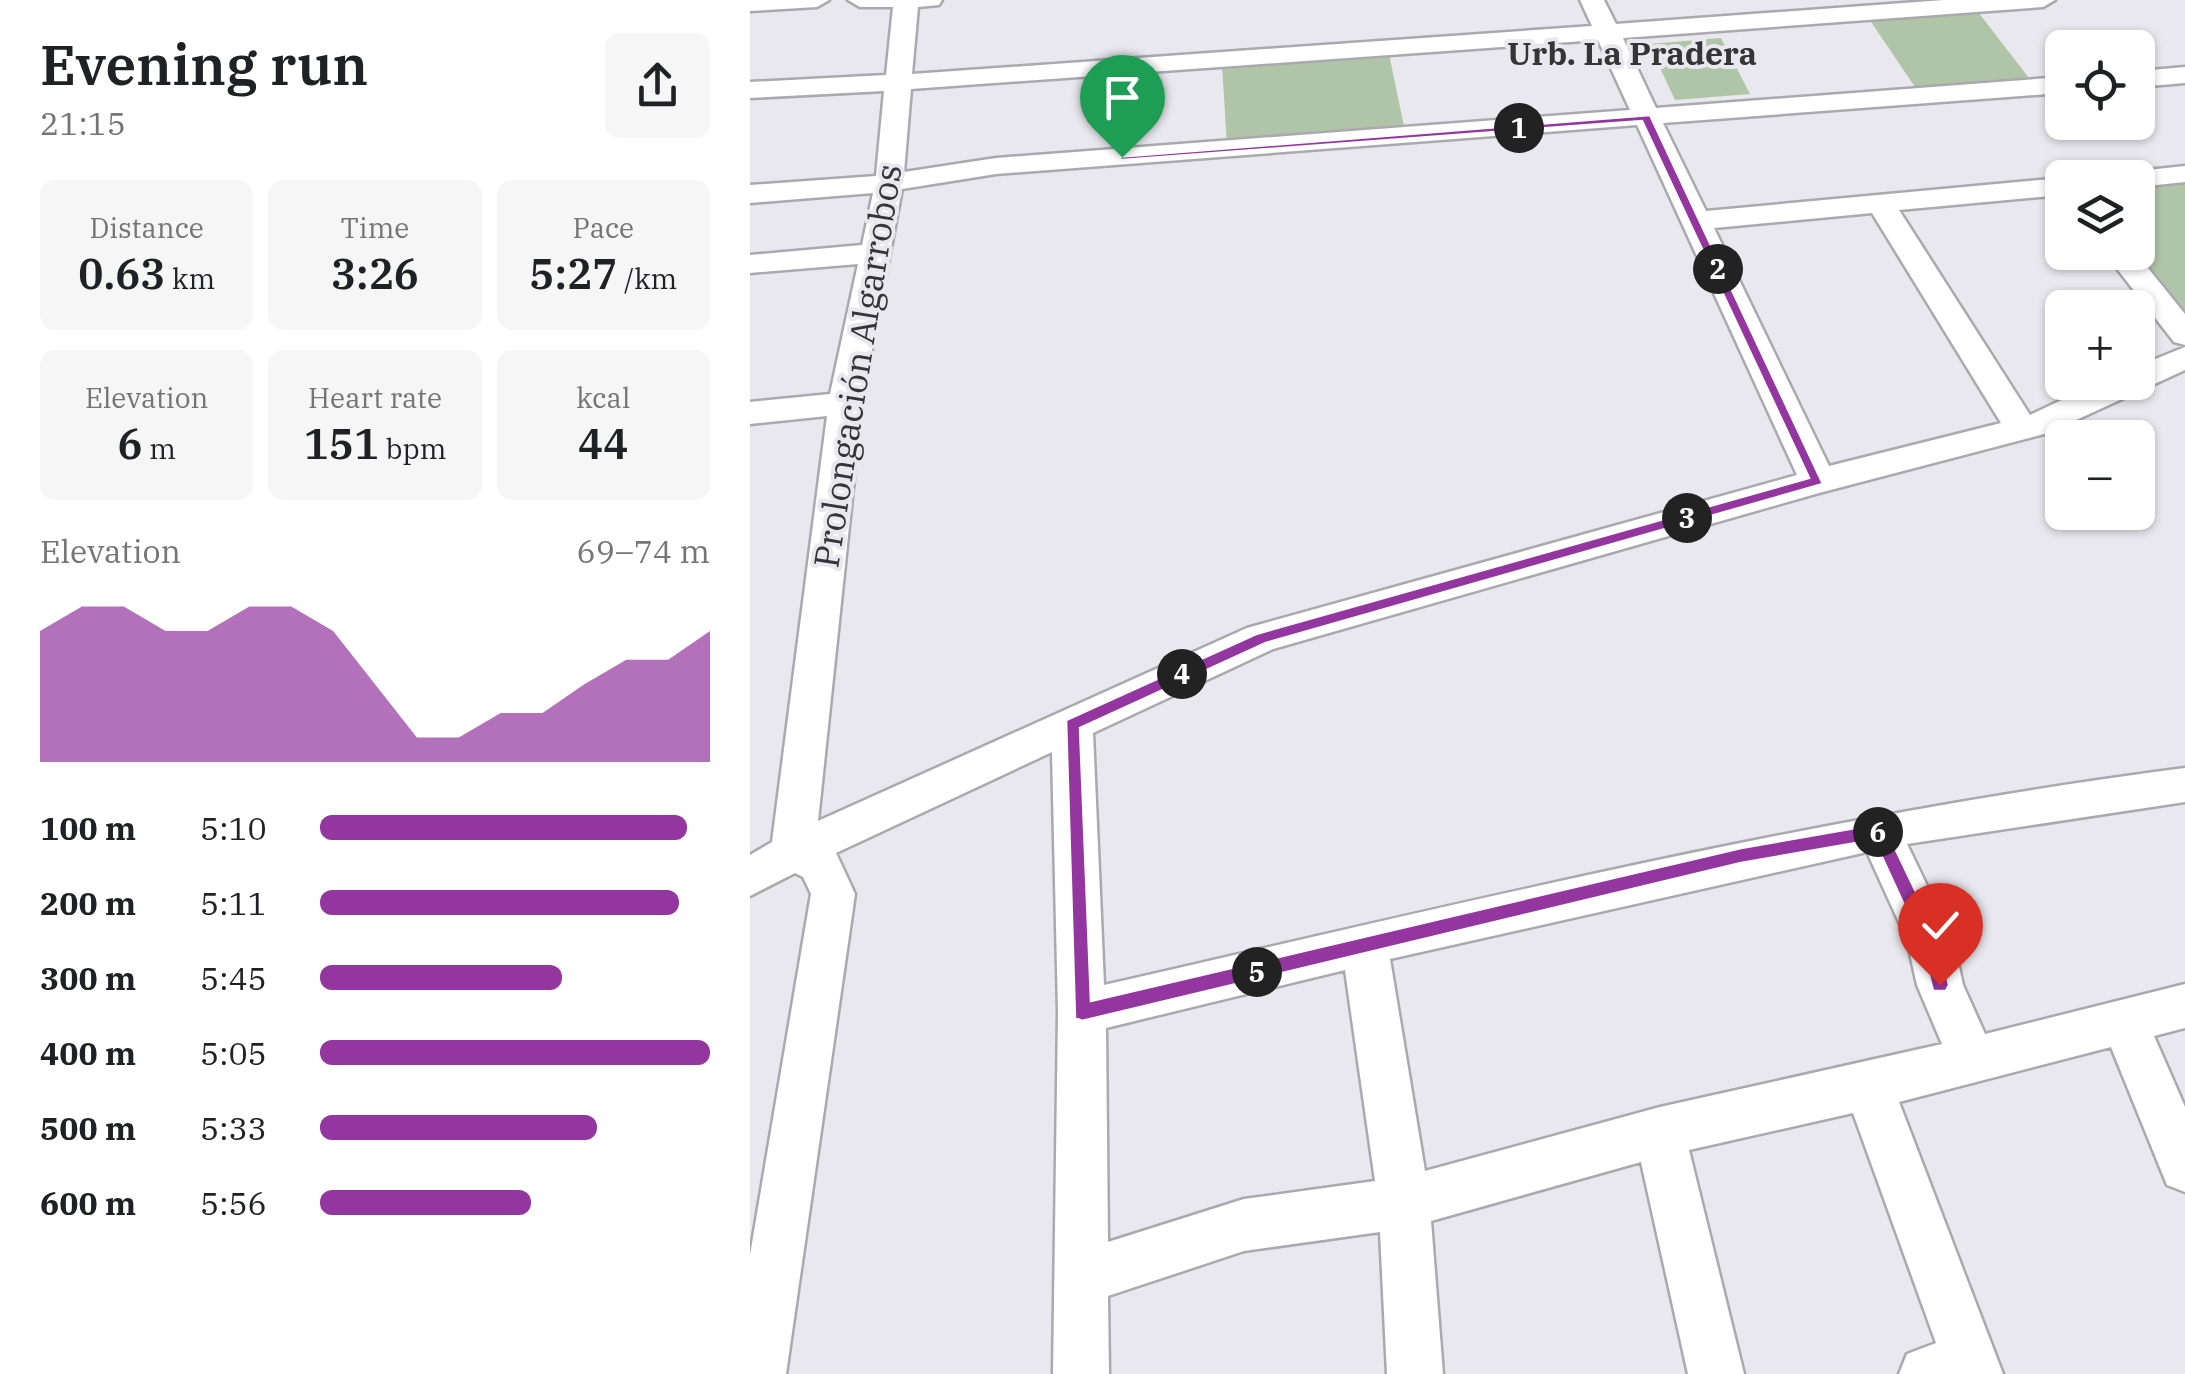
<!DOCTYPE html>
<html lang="en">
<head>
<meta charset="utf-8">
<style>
  body { margin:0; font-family:"IBM Plex Serif",serif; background:#f6f6f6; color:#202124; height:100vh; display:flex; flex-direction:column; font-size:38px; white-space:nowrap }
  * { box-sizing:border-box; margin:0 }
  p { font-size:32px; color:#757577 }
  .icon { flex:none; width:55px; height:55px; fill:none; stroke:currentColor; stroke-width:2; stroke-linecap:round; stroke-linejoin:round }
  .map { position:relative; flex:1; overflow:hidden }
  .panel { display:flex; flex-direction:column; background:#fff; width:750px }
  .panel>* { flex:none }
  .tools { position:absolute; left:1295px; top:30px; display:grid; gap:20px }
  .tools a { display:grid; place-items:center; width:110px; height:110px; border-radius:15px; background:#fff; box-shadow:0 2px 8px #0004; font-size:50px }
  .pin { position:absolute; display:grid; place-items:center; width:85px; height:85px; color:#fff; margin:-102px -42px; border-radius:50% 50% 50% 0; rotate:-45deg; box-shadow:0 0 10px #0007 }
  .pin .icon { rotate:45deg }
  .km { position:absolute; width:50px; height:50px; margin:-25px; border-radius:50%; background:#222; color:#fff; font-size:28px; line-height:50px; text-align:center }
  .round { display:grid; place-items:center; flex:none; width:105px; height:105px; border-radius:15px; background:#f6f6f6 }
  .summary { display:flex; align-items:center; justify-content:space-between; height:170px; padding:0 40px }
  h1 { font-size:55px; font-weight:600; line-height:75px }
  .metrics { display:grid; grid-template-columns:repeat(3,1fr); gap:15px; height:170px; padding:10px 40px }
  .metrics div { display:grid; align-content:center; border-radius:15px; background:#f6f6f6; text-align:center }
  .metrics b { font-size:42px; font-weight:600 }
  .metrics small { font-size:28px; font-weight:400 }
  .metrics p { font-size:28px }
  .chart { height:280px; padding:20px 40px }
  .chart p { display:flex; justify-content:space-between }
  .chart svg { width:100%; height:180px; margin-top:10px; fill:#94369f; opacity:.7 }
  ul { padding:0 40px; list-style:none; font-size:32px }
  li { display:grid; grid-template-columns:160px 120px 1fr; align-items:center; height:75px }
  li i { height:25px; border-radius:12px; background:#94369f }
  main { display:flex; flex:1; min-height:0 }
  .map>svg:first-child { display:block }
</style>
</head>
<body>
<main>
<section class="panel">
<div class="summary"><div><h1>Evening run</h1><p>21:15</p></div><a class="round"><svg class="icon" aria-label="share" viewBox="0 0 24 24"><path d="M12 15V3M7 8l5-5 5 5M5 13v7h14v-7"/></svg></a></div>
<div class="metrics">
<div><p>Distance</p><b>0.63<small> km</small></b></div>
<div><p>Time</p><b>3:26</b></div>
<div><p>Pace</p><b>5:27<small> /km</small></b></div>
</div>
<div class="metrics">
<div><p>Elevation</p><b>6<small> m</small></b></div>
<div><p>Heart rate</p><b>151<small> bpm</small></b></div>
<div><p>kcal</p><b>44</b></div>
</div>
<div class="chart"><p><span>Elevation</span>69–74 m</p>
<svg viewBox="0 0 160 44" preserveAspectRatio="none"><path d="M0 44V12L10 6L20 6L30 12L40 12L50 6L60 6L70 12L80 25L90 38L100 38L110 32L120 32L130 25L140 19L150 19L160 12V44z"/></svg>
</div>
<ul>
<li><b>100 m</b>5:10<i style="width:94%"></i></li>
<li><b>200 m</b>5:11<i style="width:92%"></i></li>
<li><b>300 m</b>5:45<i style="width:62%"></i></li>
<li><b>400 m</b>5:05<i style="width:100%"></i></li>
<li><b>500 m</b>5:33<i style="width:71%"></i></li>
<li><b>600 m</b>5:56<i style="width:54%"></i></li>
</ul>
</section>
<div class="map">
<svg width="1435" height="1374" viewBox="0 0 1435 1374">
  <rect width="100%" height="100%" fill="#e9e8ee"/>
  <!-- green -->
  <path fill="#b0c5a8" d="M1225 8 1282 82 1167 90 1117 16Z
    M971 38 1000 94 925 100 899 44Z
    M639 54 655 131 477 145 472 65Z
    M1435 178V330L1373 253 1388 252V183Z"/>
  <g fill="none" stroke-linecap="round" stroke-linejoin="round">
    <defs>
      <path id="minor" d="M0 0H79L67 7 0 11Z
        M98 0H192L189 5 168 7 162 74 842 26 830 0H854L866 24 1194 0H1305L1293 7 873 38 906 108 1312 77V93L913 123 956 211 1312 178V195L1149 210 1280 415 1350 382H1388V366L1435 347V370L1298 433 1069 493 523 649 343 733 354 985C713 903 1069 815 1435 768V802L1157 844 1203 940 1213 985 1235 1034 1435 984V1028L1404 1036 1435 1107V1192L1417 1185 1361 1047 1149 1102 1253 1374H1149L1157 1354 1186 1343 1103 1113 939 1150 994 1374H938L891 1162 681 1221 693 1374H637L630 1232 494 1251 358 1296 359 1374H303L308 1012 302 752 86 853 105 894 36 1374H0V1255L61 894 53 877 45 873 0 896V855L22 842 77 416 0 424V402L80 394 108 264 0 273V255L112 245 123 193 0 203V185L126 176 134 91 0 98V82L136 75 143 7H110ZM848 40 880 110 246 158 154 172 161 89ZM887 125 1047 475 497 628 68 821 112 403 152 189 246 174ZM1122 213 1251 423 1079 466 964 228ZM1117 852 1157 940 1167 985 1192 1044 910 1107 675 1171 640 959ZM595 970 625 1181 494 1199 358 1242 356 1028Z
        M1435 67V83L1388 87V71Z
        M1435 166V182L1388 187V178H1375L1388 171Z
        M1354 252H1385L1435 314V345L1424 342Z"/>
    </defs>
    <!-- minor casing -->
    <use href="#minor" stroke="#aaa9af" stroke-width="5"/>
    <!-- minor -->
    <use href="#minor" fill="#fff" fill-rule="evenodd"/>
  </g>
  <!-- route -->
  <path fill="#94369f" stroke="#fff" stroke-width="2.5" d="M900 115 1073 484 516 643 330 728 341 1001 991 848 1128 824 1135 827 1189 940 1199 985 1196 991H1183L1170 940 1124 840 991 863 332 1021 325 1018 316 720 506 634 1059 478 892 121 372 160 366 157Z"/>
  <g text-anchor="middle" stroke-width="8" stroke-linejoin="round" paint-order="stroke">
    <!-- far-neighbourhood labels -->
    <g font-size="32" font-weight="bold" fill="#353437" stroke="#e9e8ee">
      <text x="882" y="65">Urb. La Pradera</text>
    </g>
    <!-- street labels -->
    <g font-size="35" fill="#353437" stroke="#e9e8ee">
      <text transform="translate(108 366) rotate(-81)" y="12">Prolongación Algarrobos</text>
    </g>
  </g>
</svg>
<div class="tools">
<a><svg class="icon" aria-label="locate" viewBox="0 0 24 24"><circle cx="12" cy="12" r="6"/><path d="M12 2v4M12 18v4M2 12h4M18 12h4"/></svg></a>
<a><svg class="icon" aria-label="layers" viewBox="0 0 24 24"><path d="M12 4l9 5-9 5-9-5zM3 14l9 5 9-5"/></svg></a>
<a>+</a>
<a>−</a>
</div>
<div class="pin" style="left:372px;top:157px;background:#1e9e55"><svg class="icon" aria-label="arrive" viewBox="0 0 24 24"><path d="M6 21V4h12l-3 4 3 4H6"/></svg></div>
<div class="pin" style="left:1190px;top:985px;background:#d93025"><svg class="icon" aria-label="check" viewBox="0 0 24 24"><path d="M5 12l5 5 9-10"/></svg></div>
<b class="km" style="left:769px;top:128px">1</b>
<b class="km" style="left:968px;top:269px">2</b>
<b class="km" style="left:937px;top:518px">3</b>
<b class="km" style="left:432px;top:674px">4</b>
<b class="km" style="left:507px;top:972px">5</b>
<b class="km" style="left:1128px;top:832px">6</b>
</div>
</main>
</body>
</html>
